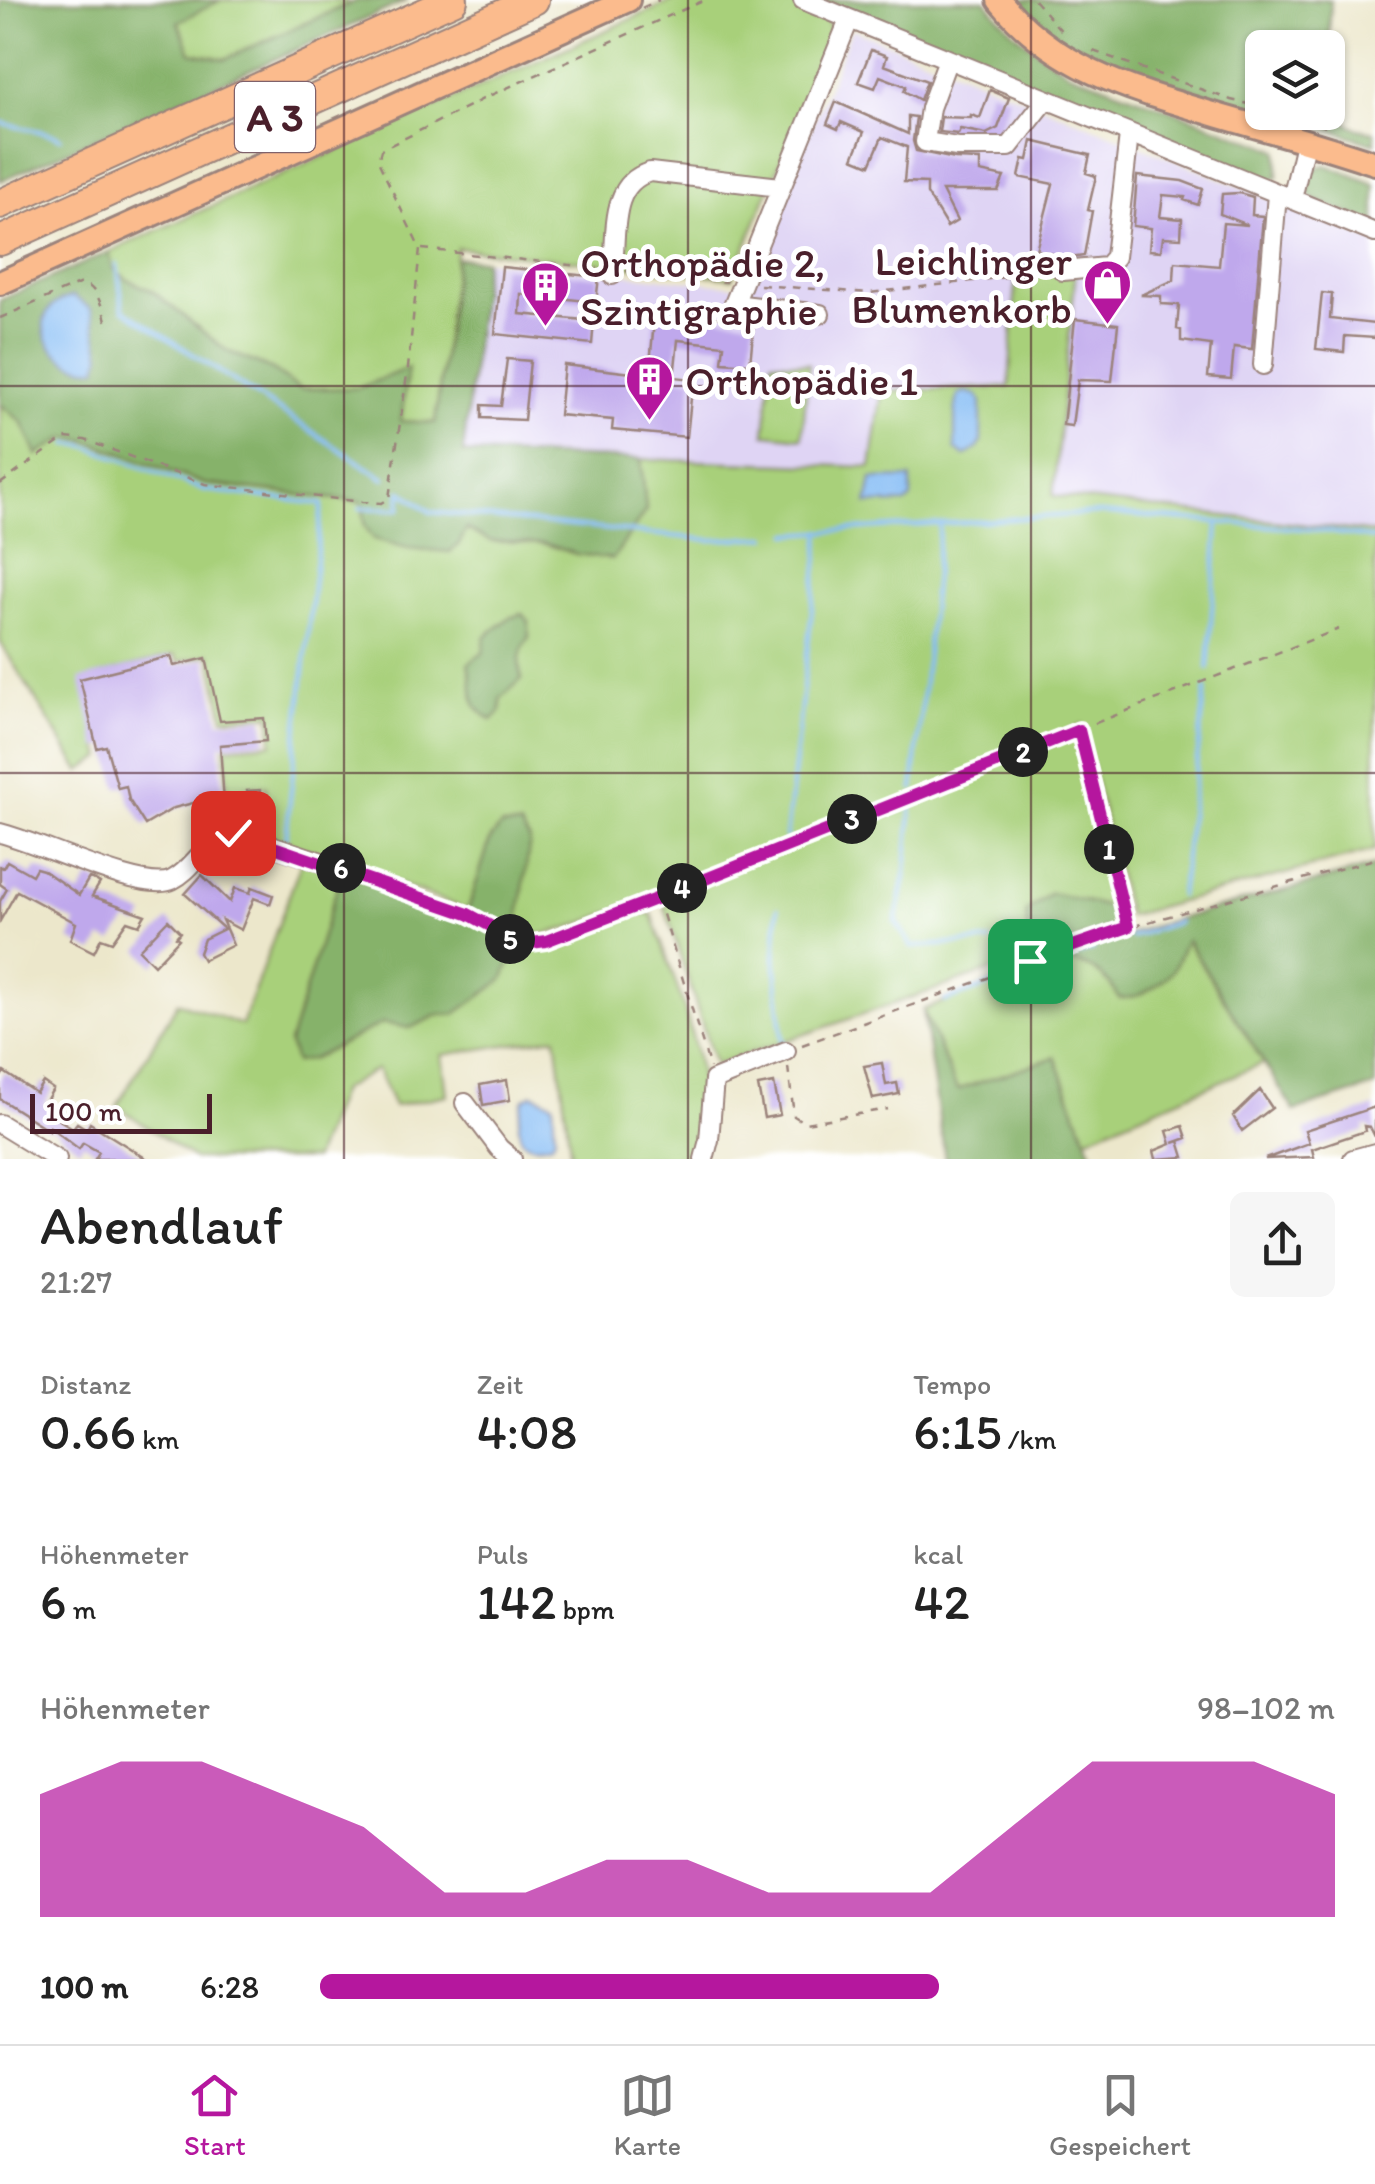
<!DOCTYPE html>
<html lang="de">
<head>
<meta charset="utf-8">
<style>
  body { margin:0; font-family:Itim,sans-serif; background:#f6f6f6; color:#222; height:100vh; display:flex; flex-direction:column; font-size:38px; white-space:nowrap }
  * { box-sizing:border-box; margin:0 }
  p { font-size:32px; color:#767676 }
  .icon { flex:none; width:55px; height:55px; fill:none; stroke:currentColor; stroke-width:2; stroke-linecap:round; stroke-linejoin:round }
  .map { position:relative; height:1159px; overflow:hidden }
  .details { display:flex; flex-direction:column; background:#fff; flex:1 }
  .details>* { flex:none }
  .buttons { position:absolute; left:1245px; top:30px; display:grid; gap:20px }
  .buttons a { display:grid; place-items:center; width:100px; height:100px; border-radius:15px; background:#fff; box-shadow:0 2px 8px #0004; font-size:50px }
  .scale { position:absolute; left:30px; bottom:25px; width:182px; box-sizing:border-box; padding-left:10px; border:5px solid #4a1f2b; border-top:0; font-size:28px; line-height:35px; white-space:nowrap; color:#4a1f2b; -webkit-text-stroke:8px #fff; paint-order:stroke }
  .pin { position:absolute; display:grid; place-items:center; width:85px; height:85px; color:#fff; margin:-42px; border-radius:20px; box-shadow:0 5px 15px #0006 }
  .km { position:absolute; width:50px; height:50px; margin:-25px; border-radius:50%; background:#222; color:#fff; font-size:28px; line-height:50px; text-align:center }
  .round { display:grid; place-items:center; flex:none; width:105px; height:105px; border-radius:15px; background:#f6f6f6 }
  .headline { display:flex; align-items:center; justify-content:space-between; height:170px; padding:0 40px }
  h1 { font-size:55px; font-weight:600; line-height:75px }
  .figures { display:grid; grid-template-columns:repeat(3,1fr); gap:15px; height:170px; padding:10px 40px }
  .figures div { display:grid; align-content:center }
  .figures b { font-size:50px; font-weight:600 }
  .figures small { font-size:28px; font-weight:400 }
  .figures p { font-size:28px }
  .chart { height:280px; padding:20px 40px }
  .chart p { display:flex; justify-content:space-between }
  .chart svg { width:100%; height:180px; margin-top:10px; fill:#b5179e; opacity:.7 }
  ul { padding:0 40px; list-style:none; font-size:32px }
  li { display:grid; grid-template-columns:160px 120px 1fr; align-items:center; height:75px }
  li i { height:25px; border-radius:12px; background:#b5179e }
  .tabs { display:flex; justify-content:space-around; align-items:center; height:140px; border-top:2px solid #e0e0e0; background:#fff; font-size:28px; color:#767676 }
  .tabs a { display:grid; justify-items:center; gap:5px }
  .tabs .selected { color:#b5179e }
  .map>svg:first-child { display:block }
</style>
</head>
<body>
<div class="map">
<svg width="1375" height="1159" viewBox="0 0 1375 1159">
  <rect width="100%" height="100%" fill="#fff"/>
  <filter id="ink" filterUnits="userSpaceOnUse"><feTurbulence type="fractalNoise" baseFrequency=".01" numOctaves="2"/><feDisplacementMap in="SourceGraphic" scale="20" xChannelSelector="R" yChannelSelector="G"/><feConvolveMatrix kernelMatrix="1 2 1 2 8 2 1 2 1" color-interpolation-filters="sRGB"/></filter>
  <filter id="wash" filterUnits="userSpaceOnUse"><feTurbulence type="fractalNoise" baseFrequency=".0048" numOctaves="4" result="noise"/><feDisplacementMap in="SourceGraphic" scale="40" xChannelSelector="R" yChannelSelector="G"/><feGaussianBlur stdDeviation="2.25" result="paint"/><feColorMatrix in="noise" values="0 0 0 0 0 0 0 0 0 0 0 0 0 0 0 0 0 1.4 0 .05"/><feComposite in="paint" operator="in"/></filter>
  <g filter="url(#wash)">
    <rect width="100%" height="100%" fill="#ece7cb"/>
    <!-- built -->
    <path fill="#dfd4f4" d="M852 29 1375 242V533L1053 496 1076 271 1016 276 1009 387 966 389 871 468 463 453 485 260 746 287Z"/>
    <!-- green -->
    <path fill="#a8d07a" stroke="#797852" stroke-width="2.5" d="M221 0H345L348 4 225 59 191 53 178 21Z
      M674 0H788L827 18 832 35 733 278 457 248 435 423 401 421 395 374 359 388 300 389 273 370 227 351 151 290 126 279 113 268 109 252Z
      M1076 270 1053 496 1375 533V850L1128 916 1082 725 1031 747 1033 752 1077 734 1118 909 1050 893 1026 912 1030 957 715 1065 663 901 658 893C618 907 556 941 515 935L518 924 491 840 468 910 281 840 235 828 236 824 266 821V786L245 787 244 796 234 797 233 803H228L225 747 272 743 271 715 224 718 210 654 178 662 175 655 82 680 102 758 80 771 0 642V404L22 422 37 454 65 438 85 440 205 484 363 502 365 526 466 529 490 541 546 544 576 554 646 510 641 459 871 467 882 391 1009 387 1016 276Z
      M772 361 809 364 802 438 765 434Z
      M302 860 342 872 289 1043 312 1059 383 1023 410 1028 440 1014 511 959 516 947 546 949 638 912 652 914C676 989 720 1081 696 1159L571 1157 556 1037 442 1055 447 1095 394 1106 377 1069 341 1090 314 1159H194L117 1106 178 1002 242 1025Z
      M1186 940 1264 1063 1086 1138 1055 1057 957 1090 923 1010 1068 953 1072 962C1094 966 1109 979 1119 998L1178 955Z"/>
    <!-- forest -->
    <path fill="#86b26a" stroke="#68684a" stroke-width="2.5" d="M0 0H221L178 22 191 53 225 59 358 0H408L0 181Z
      M816 0H985C1008 30 1036 53 1069 72L1278 150V178L1266 180Z
      M1020 0H1331L1328 55V48H1262V112H1328L1358 129 1375 132V144L1297 119 1265 114 1076 52 1049 33Z
      M1326 165 1375 184V224L1314 200 1309 195C1307 183 1310 176 1317 167Z
      M109 252 113 268 126 279 151 290 227 351 273 370 300 389 359 388 408 368 401 421 435 423 456 258 485 260 463 453 641 459 646 510 613 559 576 554 546 544 490 541 467 529 459 544 450 552 408 548 374 539 365 526 362 502 205 484 85 440 65 438 37 455 22 422 0 404V300Z
      M522 614 529 621V638C519 650 517 665 522 679L501 698V711L492 720C465 705 476 690 468 664L483 653 485 637 509 618Z
      M501 826H520L530 840 518 924 512 943 516 947 503 980 454 1015 440 1014 410 1028 383 1023 312 1059 295 1062 289 1043 342 872 466 916 490 840Z
      M1375 866V1086L1294 1111 1187 940C1182 948 1180 955 1176 964 1168 982 1139 1000 1119 998 1109 979 1094 966 1072 962L1068 953 1174 920Z
      M1051 893 1118 909 1121 923 1030 957 1026 912Z
      M923 1010 957 1090 1055 1057 1094 1159H945Z"/>
    <!-- water -->
    <path fill="#84bcf5" stroke="#676e90" stroke-width="2.5" d="M73 296 91 309 101 355 98 368C52 373 16 311 73 296Z
      M965 392 977 395 981 401V442L978 448 965 456 955 449V411L958 395Z
      M911 478V498L906 503 867 504 872 479Z
      M533 1094 553 1103 555 1137 552 1143C514 1154 515 1127 524 1099Z"/>
    <g fill="none" stroke-linecap="round" stroke-linejoin="round">
      <!-- stream -->
      <path stroke="#84bcf5" stroke-width="4" d="M0 122C21 130 40 128 60 138
        M117 264 123 309 385 479
        M68 444 83 445 204 490 322 504 286 837
        M401 491 431 512 712 540 767 537
        M360 508 400 509 401 491
        M789 534 1099 513 1317 530 1375 539
        M1208 668 1218 523
        M913 789 940 525
        M912 800 906 871 896 922 912 947 990 941
        M786 837 821 531
        M1180 896 1206 688
        M778 908 775 957 783 1046
        M1131 937 1178 922
        M945 1001 1093 949"/>
    </g>
    <g id="blocks">
      <!-- building -->
      <path fill="#bfa8ec" d="M871 50 887 56 884 65 927 81 920 100 904 91 906 86 880 76 875 88 858 82Z
        M990 90 1009 98 998 128 986 134 960 129 958 134 939 132 941 117 971 118V115L980 118Z
        M836 102 908 134V116L916 117 913 141 916 151 955 159 980 160V172L1004 177 998 191H942L957 221 947 227 927 194V183L904 182 907 147 882 137 870 165 853 158 864 132 841 122 838 129 827 124Z
        M1032 141 1090 155 1086 173 1096 176 1088 210 1092 211 1084 256 1070 258 1036 250 1053 184 1019 177 1023 159 1028 160Z
        M1137 176 1182 181 1203 189 1198 205 1184 200 1185 197 1163 195 1160 217 1182 219 1181 238 1163 237 1161 251 1149 250 1151 228 1133 226Z
        M1239 193 1253 197 1252 215 1263 216 1252 349 1234 347 1231 379 1208 377 1211 345 1181 341V330L1177 329 1179 305 1161 304V296L1141 295 1174 280 1175 262 1219 266 1223 223 1248 225 1220 214 1222 194Z
        M502 267 599 277 596 302 521 294 520 314 594 321 592 344 495 334Z
        M1322 293 1332 294 1330 319 1375 324V338L1345 336 1344 352 1316 349Z
        M655 310 754 322 750 364 722 362 724 345 678 340 674 377 693 379 687 437 612 430 613 420 559 415 564 365 649 375Z
        M1075 319 1118 324 1112 381 1078 380 1072 426 1063 425Z
        M507 359 530 361 524 420 482 418V405L501 406Z
        M171 656 174 666 206 658 220 721 264 718 266 741 220 745 224 802 248 800 247 791 260 790 262 816 213 819 212 798 174 808 145 825 129 800 126 786 118 788 106 746 97 748 80 679Z
        M7 861 32 875 36 868 43 870 79 895 89 878 95 880 100 883 92 896 145 915 139 925 127 921 112 942 101 938 94 952 70 940 76 923 17 891 0 921V901L7 889 0 884V866L3 868Z
        M202 875 230 902 235 888 250 893 252 887 273 895 270 904 254 898 241 930 222 920 233 945 203 960 199 953 204 939 224 929 185 894Z
        M168 920 180 932 176 937 179 939 154 965 139 950Z
        M882 1063 886 1085 897 1083 899 1094 873 1099 864 1066Z
        M4 1072 36 1093 43 1082 53 1089 44 1104 59 1113 56 1118 73 1128 77 1123 87 1129 90 1123 147 1159H95L99 1152 83 1143 79 1149 50 1127 49 1130 0 1099V1078Z
        M507 1080 510 1100 483 1105 480 1085Z
        M774 1083 780 1115 764 1118 758 1086Z
        M1260 1090 1272 1108 1242 1131 1233 1116Z
        M1375 1107V1137L1370 1127 1364 1126 1365 1131 1312 1149 1314 1157 1265 1159 1309 1143 1305 1130Z
        M1183 1126 1187 1138 1173 1143 1179 1141 1184 1157 1156 1159 1154 1151 1171 1144 1167 1131Z"/>
    </g>
  </g>
  <g filter="url(#ink)">
    <use href="#blocks" fill-opacity="0" stroke="#9b837b" stroke-width="2.5"/>
    <g fill="none" stroke-linecap="round" stroke-linejoin="round">
      <defs>
        <path id="minor" d="M803 0 1375 233
          M948 59 930 108 925 142 957 147H1009L1046 100
          M1292 199 1305 143
          M1063 271 1106 267 1115 257 1129 135
          M612 275C618 239 607 184 650 172L780 187
          M820 314 734 304 849 20
          M1263 365 1277 194
          M0 833C36 841 144 894 172 880 196 868 201 843 233 833L346 870
          M465 1103 499 1148 512 1159
          M0 1124 57 1159
          M704 1159 709 1140 714 1080 786 1051
          M1353 1159 1375 1153"/>
        <path id="major" d="M999 0C1056 71 1137 91 1220 116 1272 131 1324 146 1375 163
          M0 283 628 0"/>
        <path id="highway" d="M0 204 453 0
          M0 241 534 0"/>
      </defs>
      <!-- minor casing -->
      <use href="#minor" stroke="#9b837b" stroke-width="22"/>
      <!-- major casing -->
      <use href="#major" stroke="#9b837b" stroke-width="28"/>
      <!-- highway casing -->
      <use href="#highway" stroke="#9b837b" stroke-width="32"/>
      <!-- path -->
      <path stroke="#9b837b" stroke-width="2.5" stroke-dasharray="8 8" stroke-linecap="butt" d="M1034 0 1065 35
        M642 8 659 0
        M1093 51 1231 100 1262 107
        M1307 112 1315 122 1327 128
        M422 249 598 268
        M626 271 727 282
        M760 285 869 293 1050 272
        M0 318 81 283C99 286 102 310 108 326
        M0 484 65 438 85 440 205 484 363 502 381 503 389 498 408 368 420 249 378 161 381 150 489 96 705 0
        M1080 729 1339 629
        M362 875 467 913 523 944 546 941 658 898 710 1068
        M658 898 1079 730 1127 924
        M802 1045 1123 929 1375 859
        M788 1067 794 1116 805 1123 888 1109"/>
      <!-- minor -->
      <use href="#minor" stroke="#fff" stroke-width="18"/>
      <!-- major -->
      <use href="#major" stroke="#fbbb8d" stroke-width="22"/>
      <!-- highway -->
      <use href="#highway" stroke="#fbbb8d" stroke-width="28"/>
    </g>
  </g>
  <g fill="none" stroke-linecap="round" stroke-linejoin="round" filter="url(#ink)">
    <defs>
      <path id="route" d="M233 833 468 914 524 944 546 941 658 898 1079 730 1128 927 1030 961"/>
    </defs>
    <!-- route casing -->
    <use href="#route" stroke="#fff" stroke-width="20"/>
    <!-- route -->
    <use href="#route" stroke="#b5179e" stroke-width="12"/>
  </g>
  <!-- grid -->
  <path fill="none" stroke="#4a1f2b" stroke-width="2.5" stroke-opacity="0.55" d="M344 0V1159M688 0V1159M1031 0V1159M0 386H1375M0 773H1375"/>
  <!-- icons -->
  <defs>
    <symbol id="shop-pin" viewBox="-11 -11 22 30"><path d="M0 17L-7.5 6A9.5 9.5 0 1 1 7.5 6Z" fill="#b5179e" stroke="#fff"/><path d="M-5-2.5h2.3a2.7 3.5 0 0 1 5.4 0H5L5.5 6h-11ZM-1.5-2.5h3a1.5 2.3 0 0 0-3 0Z" fill="#fff"/></symbol>
    <symbol id="building-pin" viewBox="-11 -11 22 30"><path d="M0 17L-7.5 6A9.5 9.5 0 1 1 7.5 6Z" fill="#b5179e" stroke="#fff"/><path d="M-4-6H4V6H1V3H-1V6H-4ZM-2.5-4.3h1.7v1.8h-1.7ZM.8-4.3h1.7v1.8H.8ZM-2.5-1h1.7V.8h-1.7ZM.8-1h1.7V.8H.8Z" fill="#fff"/></symbol>
  </defs>
  <g fill-rule="evenodd">
    <use href="#shop-pin" x="1080" y="256" width="55" height="75"/>
    <use href="#building-pin" x="518" y="258" width="55" height="75"/>
    <use href="#building-pin" x="622" y="352" width="55" height="75"/>
  </g>
  <g text-anchor="middle" stroke-width="10" stroke-linejoin="round" paint-order="stroke">
    <!-- shield labels -->
    <rect fill="#fff" stroke="#80626b" stroke-width="2.5" x="235" y="82" width="80" height="70" rx="8"/>
    <g font-size="40" font-weight="bold" fill="#4a1f2b">
      <text x="275" y="131">A 3</text>
    </g>
    <!-- poi labels -->
    <g font-size="42" fill="#4a1f2b" stroke="#fff" text-anchor="start">
      <text x="1072" y="275" text-anchor="end">Leichlinger<tspan x="1072" dy="48">Blumenkorb</tspan></text>
      <text x="580" y="277">Orthopädie 2,<tspan x="580" dy="48">Szintigraphie</tspan></text>
      <text x="685" y="395">Orthopädie 1</text>
    </g>
  </g>
</svg>
<div class="buttons">
<a><svg class="icon" aria-label="layers" viewBox="0 0 24 24"><path d="M12 4l9 5-9 5-9-5zM3 14l9 5 9-5"/></svg></a>
</div>
<div class="scale">100 m</div>
<div class="pin" style="left:1030px;top:961px;background:#1e9e55"><svg class="icon" aria-label="arrive" viewBox="0 0 24 24"><path d="M6 21V4h12l-3 4 3 4H6"/></svg></div>
<div class="pin" style="left:233px;top:833px;background:#d93025"><svg class="icon" aria-label="check" viewBox="0 0 24 24"><path d="M5 12l5 5 9-10"/></svg></div>
<b class="km" style="left:1109px;top:849px">1</b>
<b class="km" style="left:1023px;top:752px">2</b>
<b class="km" style="left:852px;top:819px">3</b>
<b class="km" style="left:682px;top:888px">4</b>
<b class="km" style="left:510px;top:939px">5</b>
<b class="km" style="left:341px;top:868px">6</b>
</div>
<section class="details">
<div class="headline"><div><h1>Abendlauf</h1><p>21:27</p></div><a class="round"><svg class="icon" aria-label="share" viewBox="0 0 24 24"><path d="M12 15V3M7 8l5-5 5 5M5 13v7h14v-7"/></svg></a></div>
<div class="figures">
<div><p>Distanz</p><b>0.66<small> km</small></b></div>
<div><p>Zeit</p><b>4:08</b></div>
<div><p>Tempo</p><b>6:15<small> /km</small></b></div>
</div>
<div class="figures">
<div><p>Höhenmeter</p><b>6<small> m</small></b></div>
<div><p>Puls</p><b>142<small> bpm</small></b></div>
<div><p>kcal</p><b>42</b></div>
</div>
<div class="chart"><p><span>Höhenmeter</span>98–102 m</p>
<svg viewBox="0 0 160 44" preserveAspectRatio="none"><path d="M0 44V14L10 6L20 6L30 14L40 22L50 38L60 38L70 30L80 30L90 38L100 38L110 38L120 22L130 6L140 6L150 6L160 14V44z"/></svg>
</div>
<ul>
<li><b>100 m</b>6:28<i style="width:61%"></i></li>
</ul>
</section>
<nav class="tabs">
<a class="selected"><svg class="icon" aria-label="home" viewBox="0 0 24 24"><path d="M3 11l9-7 9 7M6 9v11h12V9"/></svg>Start</a>
<a><svg class="icon" aria-label="map" viewBox="0 0 24 24"><path d="M3 6l6-2 6 2 6-2v14l-6 2-6-2-6 2zM9 4v14M15 6v14"/></svg>Karte</a>
<a><svg class="icon" aria-label="saved" viewBox="0 0 24 24"><path d="M7 4h10v16l-5-4-5 4z"/></svg>Gespeichert</a>
</nav>
</body>
</html>
